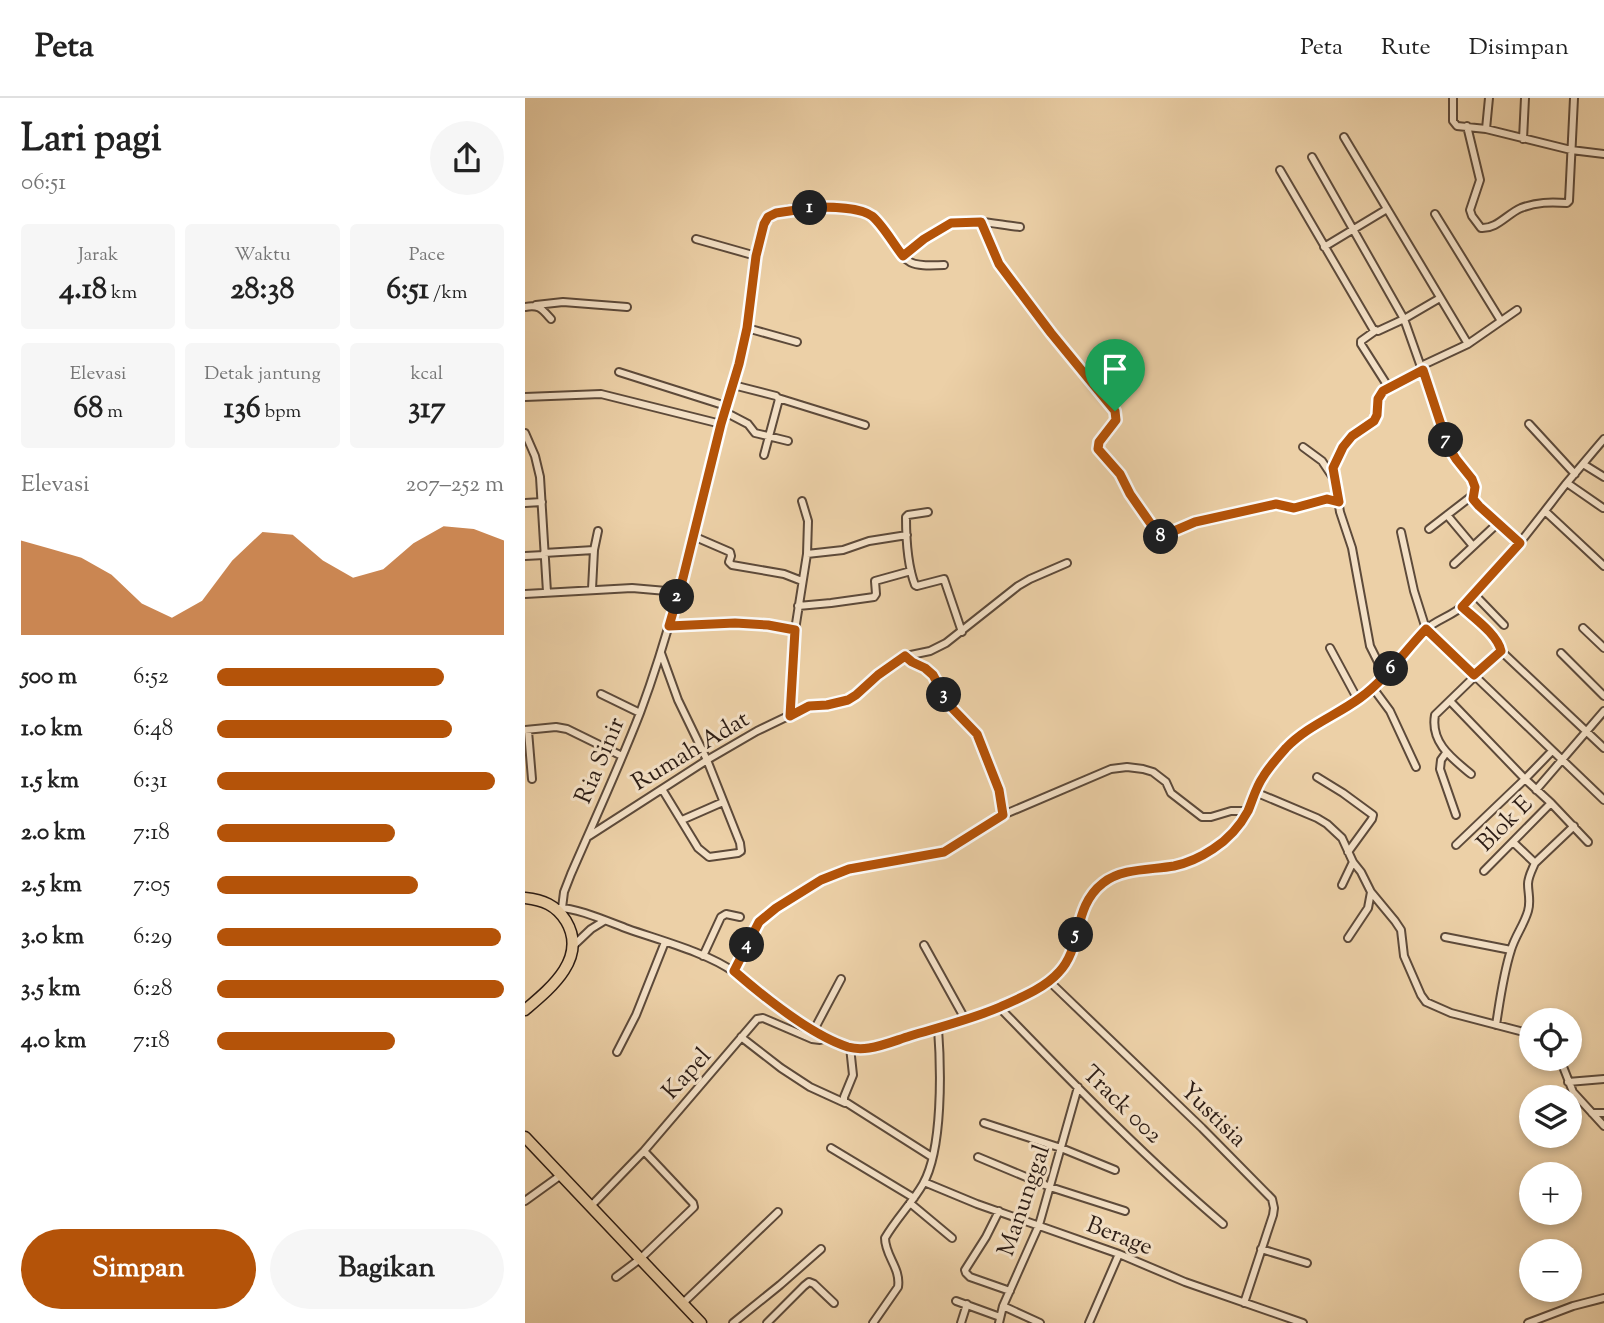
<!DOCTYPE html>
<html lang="id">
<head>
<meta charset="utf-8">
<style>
  body { margin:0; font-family:"Sorts Mill Goudy",serif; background:#f6f6f6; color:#222; height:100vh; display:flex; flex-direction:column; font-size:26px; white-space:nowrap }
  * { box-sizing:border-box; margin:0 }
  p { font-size:23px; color:#767676 }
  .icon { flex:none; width:38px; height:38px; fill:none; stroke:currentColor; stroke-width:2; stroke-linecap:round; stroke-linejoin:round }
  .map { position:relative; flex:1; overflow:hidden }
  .drawer { display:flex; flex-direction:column; background:#fff; width:525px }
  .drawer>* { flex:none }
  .tools { position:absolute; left:994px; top:910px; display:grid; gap:14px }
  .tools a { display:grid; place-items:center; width:63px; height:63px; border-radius:50%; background:#fff; box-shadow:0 4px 10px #0003; font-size:35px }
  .pin { position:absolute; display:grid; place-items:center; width:60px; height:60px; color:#fff; margin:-72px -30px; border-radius:50% 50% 50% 0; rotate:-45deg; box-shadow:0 0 7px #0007 }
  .pin .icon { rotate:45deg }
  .km { position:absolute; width:35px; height:35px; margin:-18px; border-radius:50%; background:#222; color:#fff; font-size:19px; line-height:35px; text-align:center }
  .round { display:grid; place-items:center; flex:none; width:74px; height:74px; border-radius:37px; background:#f6f6f6 }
  .headline { display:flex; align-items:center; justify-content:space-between; height:119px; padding:0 21px }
  h1 { font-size:38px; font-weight:700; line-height:52px }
  .figures { display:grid; grid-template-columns:repeat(3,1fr); gap:10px; height:119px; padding:7px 21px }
  .figures div { display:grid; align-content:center; border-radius:7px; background:#f6f6f6; text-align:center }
  .figures b { font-size:30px; font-weight:700 }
  .figures small { font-size:19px; font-weight:400 }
  .figures p { font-size:19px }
  .chart { height:196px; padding:14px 21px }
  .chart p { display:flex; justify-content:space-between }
  .chart svg { width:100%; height:126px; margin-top:7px; fill:#b45309; opacity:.7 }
  .action { display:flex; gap:14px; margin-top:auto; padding:14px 21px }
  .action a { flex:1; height:80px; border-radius:42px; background:#b45309; color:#fff; font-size:28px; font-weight:700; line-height:80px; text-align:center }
  .action a+a { background:#f6f6f6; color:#222 }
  ul { padding:0 21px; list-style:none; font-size:23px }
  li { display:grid; grid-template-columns:112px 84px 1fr; align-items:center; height:52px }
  li i { height:18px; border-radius:9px; background:#b45309 }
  header { display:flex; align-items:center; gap:42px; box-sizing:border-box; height:98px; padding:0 35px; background:#fff; border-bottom:2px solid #e0e0e0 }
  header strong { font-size:33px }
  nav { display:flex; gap:38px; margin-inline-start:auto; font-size:24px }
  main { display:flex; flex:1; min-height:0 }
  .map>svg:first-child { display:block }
</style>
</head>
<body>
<header>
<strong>Peta</strong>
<nav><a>Peta</a><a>Rute</a><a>Disimpan</a></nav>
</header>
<main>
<section class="drawer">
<div class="headline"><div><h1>Lari pagi</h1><p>06:51</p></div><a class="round"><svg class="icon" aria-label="share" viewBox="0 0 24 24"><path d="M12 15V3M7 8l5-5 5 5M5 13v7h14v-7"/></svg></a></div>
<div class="figures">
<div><p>Jarak</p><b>4.18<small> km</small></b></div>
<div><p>Waktu</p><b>28:38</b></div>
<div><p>Pace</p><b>6:51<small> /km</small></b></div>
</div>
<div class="figures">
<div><p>Elevasi</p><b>68<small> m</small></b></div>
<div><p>Detak jantung</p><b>136<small> bpm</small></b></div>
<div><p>kcal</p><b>317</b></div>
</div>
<div class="chart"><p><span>Elevasi</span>207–252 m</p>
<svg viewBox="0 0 160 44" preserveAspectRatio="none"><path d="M0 44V11L10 14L20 17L30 23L40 33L50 38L60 32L70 18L80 8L90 9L100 18L110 24L120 21L130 12L140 6L150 7L160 11V44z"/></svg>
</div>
<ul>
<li><b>500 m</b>6:52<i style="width:79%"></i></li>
<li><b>1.0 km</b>6:48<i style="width:82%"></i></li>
<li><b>1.5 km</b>6:31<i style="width:97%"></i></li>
<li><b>2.0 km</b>7:18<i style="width:62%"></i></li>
<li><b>2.5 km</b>7:05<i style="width:70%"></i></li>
<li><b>3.0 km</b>6:29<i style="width:99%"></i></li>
<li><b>3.5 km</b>6:28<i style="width:100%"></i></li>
<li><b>4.0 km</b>7:18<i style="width:62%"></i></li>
</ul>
<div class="action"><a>Simpan</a><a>Bagikan</a></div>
</section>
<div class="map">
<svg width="1079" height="1225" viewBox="0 0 1079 1225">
  <rect width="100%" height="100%" fill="#ecd0a7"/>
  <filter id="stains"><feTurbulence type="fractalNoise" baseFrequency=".00286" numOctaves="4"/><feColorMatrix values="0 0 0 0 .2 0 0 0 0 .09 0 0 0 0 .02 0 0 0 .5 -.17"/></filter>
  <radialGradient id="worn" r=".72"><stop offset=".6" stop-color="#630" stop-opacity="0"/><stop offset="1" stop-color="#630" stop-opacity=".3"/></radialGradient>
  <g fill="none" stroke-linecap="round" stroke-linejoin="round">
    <defs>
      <path id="minor" d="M928 0V23L932 28 961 31 1046 52 1079 56
        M942 28 955 82 945 112 947 118 956 130C972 131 982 116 996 110 1012 104 1025 104 1042 105L1044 103 1049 0
        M961 31 964 0
        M819 39 943 246
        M998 41 1000 0
        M787 59 879 221 924 348C929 358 949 380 950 389 950 393 948 397 949 401L954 408 995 445
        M755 72 848 231 853 233 879 221 915 200
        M910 116 976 223
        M455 124 474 166 526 235 590 313 591 322 574 344 573 351 595 376 605 396 635 439 670 424 751 406 769 410 802 401 814 404
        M171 141 231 158
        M799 149 862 111
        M378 158C393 146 409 130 429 125 449 120 474 127 495 129
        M11 207 38 204 102 209
        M0 209C14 206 17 211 26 221
        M222 230 272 244
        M850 233 836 243V246L864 290
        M896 268 943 246 992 212
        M94 274 201 308
        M208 287 251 298 254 301 239 357
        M0 299 76 296 196 326
        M253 300 340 327
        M200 314 223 326 230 335 263 343
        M1004 326 1050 376
        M0 335 10 358 15 379 22 494
        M778 349 797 363 809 381
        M1058 366 1079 379
        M1042 385 1078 410
        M0 405 17 404
        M1020 413 1079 468
        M403 414 383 417 381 419C381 442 382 466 390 487L392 488 419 481 437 534
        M922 417 948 448
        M904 431 948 397
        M876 434 889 493 901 531 1079 702
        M168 438 205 454 206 458 204 464 207 467 259 476 277 483
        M19 455 69 452
        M282 456 318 452 344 443 382 437
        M0 458 19 457
        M929 466 973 425
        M67 491 69 452 73 433
        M0 496 107 490 153 494
        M949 496 979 527
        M273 508 306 505 349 499 351 496 350 483 386 473
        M937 509C949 519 973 537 976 553
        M143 528 210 525 243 527 270 532
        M1058 530 1079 550
        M805 550 833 602
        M136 555 153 602 182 662 215 745 216 753 213 755 184 759 173 750 137 691
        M1036 555 1079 598
        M860 578 845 548 827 450 815 414 808 370 813 357 822 343 827 338 849 323 852 317 853 301 858 293 898 272
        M848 590 865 613 891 669
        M76 596 115 615
        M925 603 1000 681 1027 653
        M265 618 270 532 282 456 283 423 277 403
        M0 632 31 629 42 631 97 658
        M3 633 7 681
        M921 655 916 662 915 671 931 717
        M946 676C928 661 905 645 910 617L976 553 1079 650
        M792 679 818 695 848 717 847 721 823 754
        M1011 692 1079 613
        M730 694 792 720 802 726 817 740 828 764 836 774 846 794 870 823 876 832 879 858 896 897 901 904 926 915 1006 936
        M478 717 586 671 602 669 618 671 628 674 641 684 646 695 677 719H686L706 713H723
        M157 722 198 704
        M64 738 182 662 232 633 284 608 302 607 323 602 331 597 353 577 381 558 405 553 421 545 493 488 505 481 542 465
        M988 744 1010 765
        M931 747 1000 681 1026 705 1063 744
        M959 773 1026 705
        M817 787 828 764
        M32 810C51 809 84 824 103 831 134 842 183 855 209 874 239 895 298 950 335 950 352 951 370 942 387 938 424 927 518 900 539 868 557 841 549 807 579 784 598 770 628 772 651 767 664 765 676 759 688 751 702 742 715 727 723 711 728 701 731 690 737 680 743 669 753 658 762 649 788 623 825 612 851 587 869 570 882 548 900 532 912 521 928 518 940 506 977 470 1008 428 1040 387 1053 372 1066 356 1079 341
        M37 810 39 794 46 776C69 723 94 669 115 615 146 532 166 446 187 360 197 323 209 286 218 248 225 213 227 178 235 143 236 137 237 129 240 123 243 119 244 118 248 116 267 107 330 106 347 118 352 122 356 129 360 134 382 165 380 169 419 167
        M920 839 986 852
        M823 840 843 810 846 794
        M399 847 440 921
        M48 848 66 831 79 823
        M178 858 196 819 201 816 215 819
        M209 874 234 824 251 810 296 782 324 771 419 754 478 717C479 702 459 646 450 634 444 625 434 619 427 610 419 600 416 586 408 576 400 568 389 566 381 558
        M524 883 677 1030 747 1101 749 1110 748 1117 719 1205
        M474 909C547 984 619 1059 698 1126
        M971 927C975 902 978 877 986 852 990 838 999 827 1003 813 1006 803 1003 795 1003 786 1003 779 1007 772 1010 765L1049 728
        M289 932 316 881
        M216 939 256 970 285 989 320 1005
        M325 949 328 977 319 999V1003L407 1059
        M92 954 111 917 140 844
        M1035 961 1048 994 1079 1028
        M1043 984 1079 981
        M1067 1015H1079
        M459 1025 536 1050 590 1072
        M306 1050 389 1100
        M453 1059 525 1089 600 1113
        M399 1084 452 1106 594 1156 660 1184 778 1225
        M0 1103 36 1077
        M385 1105 427 1140
        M66 1108 119 1053 232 921 238 920 287 941 295 942 303 940
        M474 1113 461 1139 440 1172 441 1175 445 1179 485 1193
        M736 1151 782 1165
        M91 1179 115 1161 169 1109 168 1105 119 1053
        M431 1203 475 1219
        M158 1205 253 1114
        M478 1208 515 1225
        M208 1225 255 1187 296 1151
        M242 1225 279 1188 284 1184 289 1186 309 1205
        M348 1225 373 1189C376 1170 360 1158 360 1140 371 1121 387 1105 398 1086 418 1051 416 970 413 930
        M436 1225 442 1206
        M474 1225 478 1208 514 1127 553 989
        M564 1225 594 1156
        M1003 1225 1048 1208 1079 1200"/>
      <path id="highway" d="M0 800C18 802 31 807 41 823 63 860 26 890 0 912
        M0 1039 176 1225"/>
    </defs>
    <!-- minor casing -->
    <use href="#minor" stroke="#5d4a3a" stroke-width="10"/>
    <!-- highway casing -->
    <use href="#highway" stroke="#2d1d15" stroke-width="13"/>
    <!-- minor -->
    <use href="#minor" stroke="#f3e0c6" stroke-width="6"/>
    <!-- highway -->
    <use href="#highway" stroke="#ecd0a7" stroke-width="10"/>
  </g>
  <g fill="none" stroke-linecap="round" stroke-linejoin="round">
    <defs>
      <path id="route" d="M292 109C307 109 335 109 347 118 358 127 369 147 378 158L399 141 426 125 456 124 474 166 526 235 590 313 591 322 574 344 573 351 595 376 605 396 635 439 670 424 751 406 769 410 802 401 814 404 808 370 818 349 827 338 849 323 852 317 853 301 858 293 898 272 923 348 931 361 947 381 950 389 948 401 954 408 995 445 937 509C949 520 973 537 976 553L949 577 901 531C879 554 861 581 835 600 812 617 782 628 761 650 753 659 744 669 738 679 731 689 728 701 723 713 715 728 702 742 688 751 676 759 663 765 649 768 626 772 597 770 578 785 547 809 558 849 534 874 520 890 495 900 475 909 447 921 415 929 385 938 372 942 358 948 344 950 337 951 330 951 323 949 286 937 239 899 209 873L234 824 251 810 296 782 324 771 419 754 478 717 474 692 452 636 425 608 408 577 400 570 387 564 380 558 353 577 331 597 323 602 302 607 284 608 265 618 270 532 243 527 210 525 144 528 158 480 196 326 214 266 222 230 231 158 239 126 243 119 251 115Z"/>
    </defs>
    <!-- route casing -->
    <use href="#route" stroke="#fff" stroke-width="14"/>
    <!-- route -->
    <use href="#route" stroke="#b45309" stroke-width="9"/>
  </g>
  <g text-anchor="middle" stroke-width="6" stroke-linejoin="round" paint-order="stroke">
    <!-- street labels -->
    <g font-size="24" fill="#2d1d15" stroke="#f3e0c6">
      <text transform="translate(165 652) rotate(-31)" y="8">Rumah Adat</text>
      <text transform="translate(74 662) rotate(-67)" y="8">Ria Sinir</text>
      <text transform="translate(979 725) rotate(-45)" y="8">Blok E</text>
      <text transform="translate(161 975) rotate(-48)" y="8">Kapel</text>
      <text transform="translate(598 1006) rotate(44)" y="8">Track 002</text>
      <text transform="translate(689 1016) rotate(44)" y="8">Yustisia</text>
      <text transform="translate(498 1102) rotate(-71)" y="8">Manunggal</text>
      <text transform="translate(595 1137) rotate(21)" y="8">Berage</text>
    </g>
  </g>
  <rect width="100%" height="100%" filter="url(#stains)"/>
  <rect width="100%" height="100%" fill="url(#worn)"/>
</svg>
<div class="tools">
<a><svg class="icon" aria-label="locate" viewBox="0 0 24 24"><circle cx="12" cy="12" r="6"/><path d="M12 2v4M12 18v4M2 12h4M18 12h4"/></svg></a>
<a><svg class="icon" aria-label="layers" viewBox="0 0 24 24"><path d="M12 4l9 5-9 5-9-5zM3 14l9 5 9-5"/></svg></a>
<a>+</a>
<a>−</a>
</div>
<div class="pin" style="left:590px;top:313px;background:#1e9e55"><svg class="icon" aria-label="arrive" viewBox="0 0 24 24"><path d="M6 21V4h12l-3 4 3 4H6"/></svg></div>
<b class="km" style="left:285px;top:110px">1</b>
<b class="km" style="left:152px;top:499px">2</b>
<b class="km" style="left:419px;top:597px">3</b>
<b class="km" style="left:222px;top:847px">4</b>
<b class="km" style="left:551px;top:837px">5</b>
<b class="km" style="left:866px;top:571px">6</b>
<b class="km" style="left:921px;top:342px">7</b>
<b class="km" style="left:636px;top:439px">8</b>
</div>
</main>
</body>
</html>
